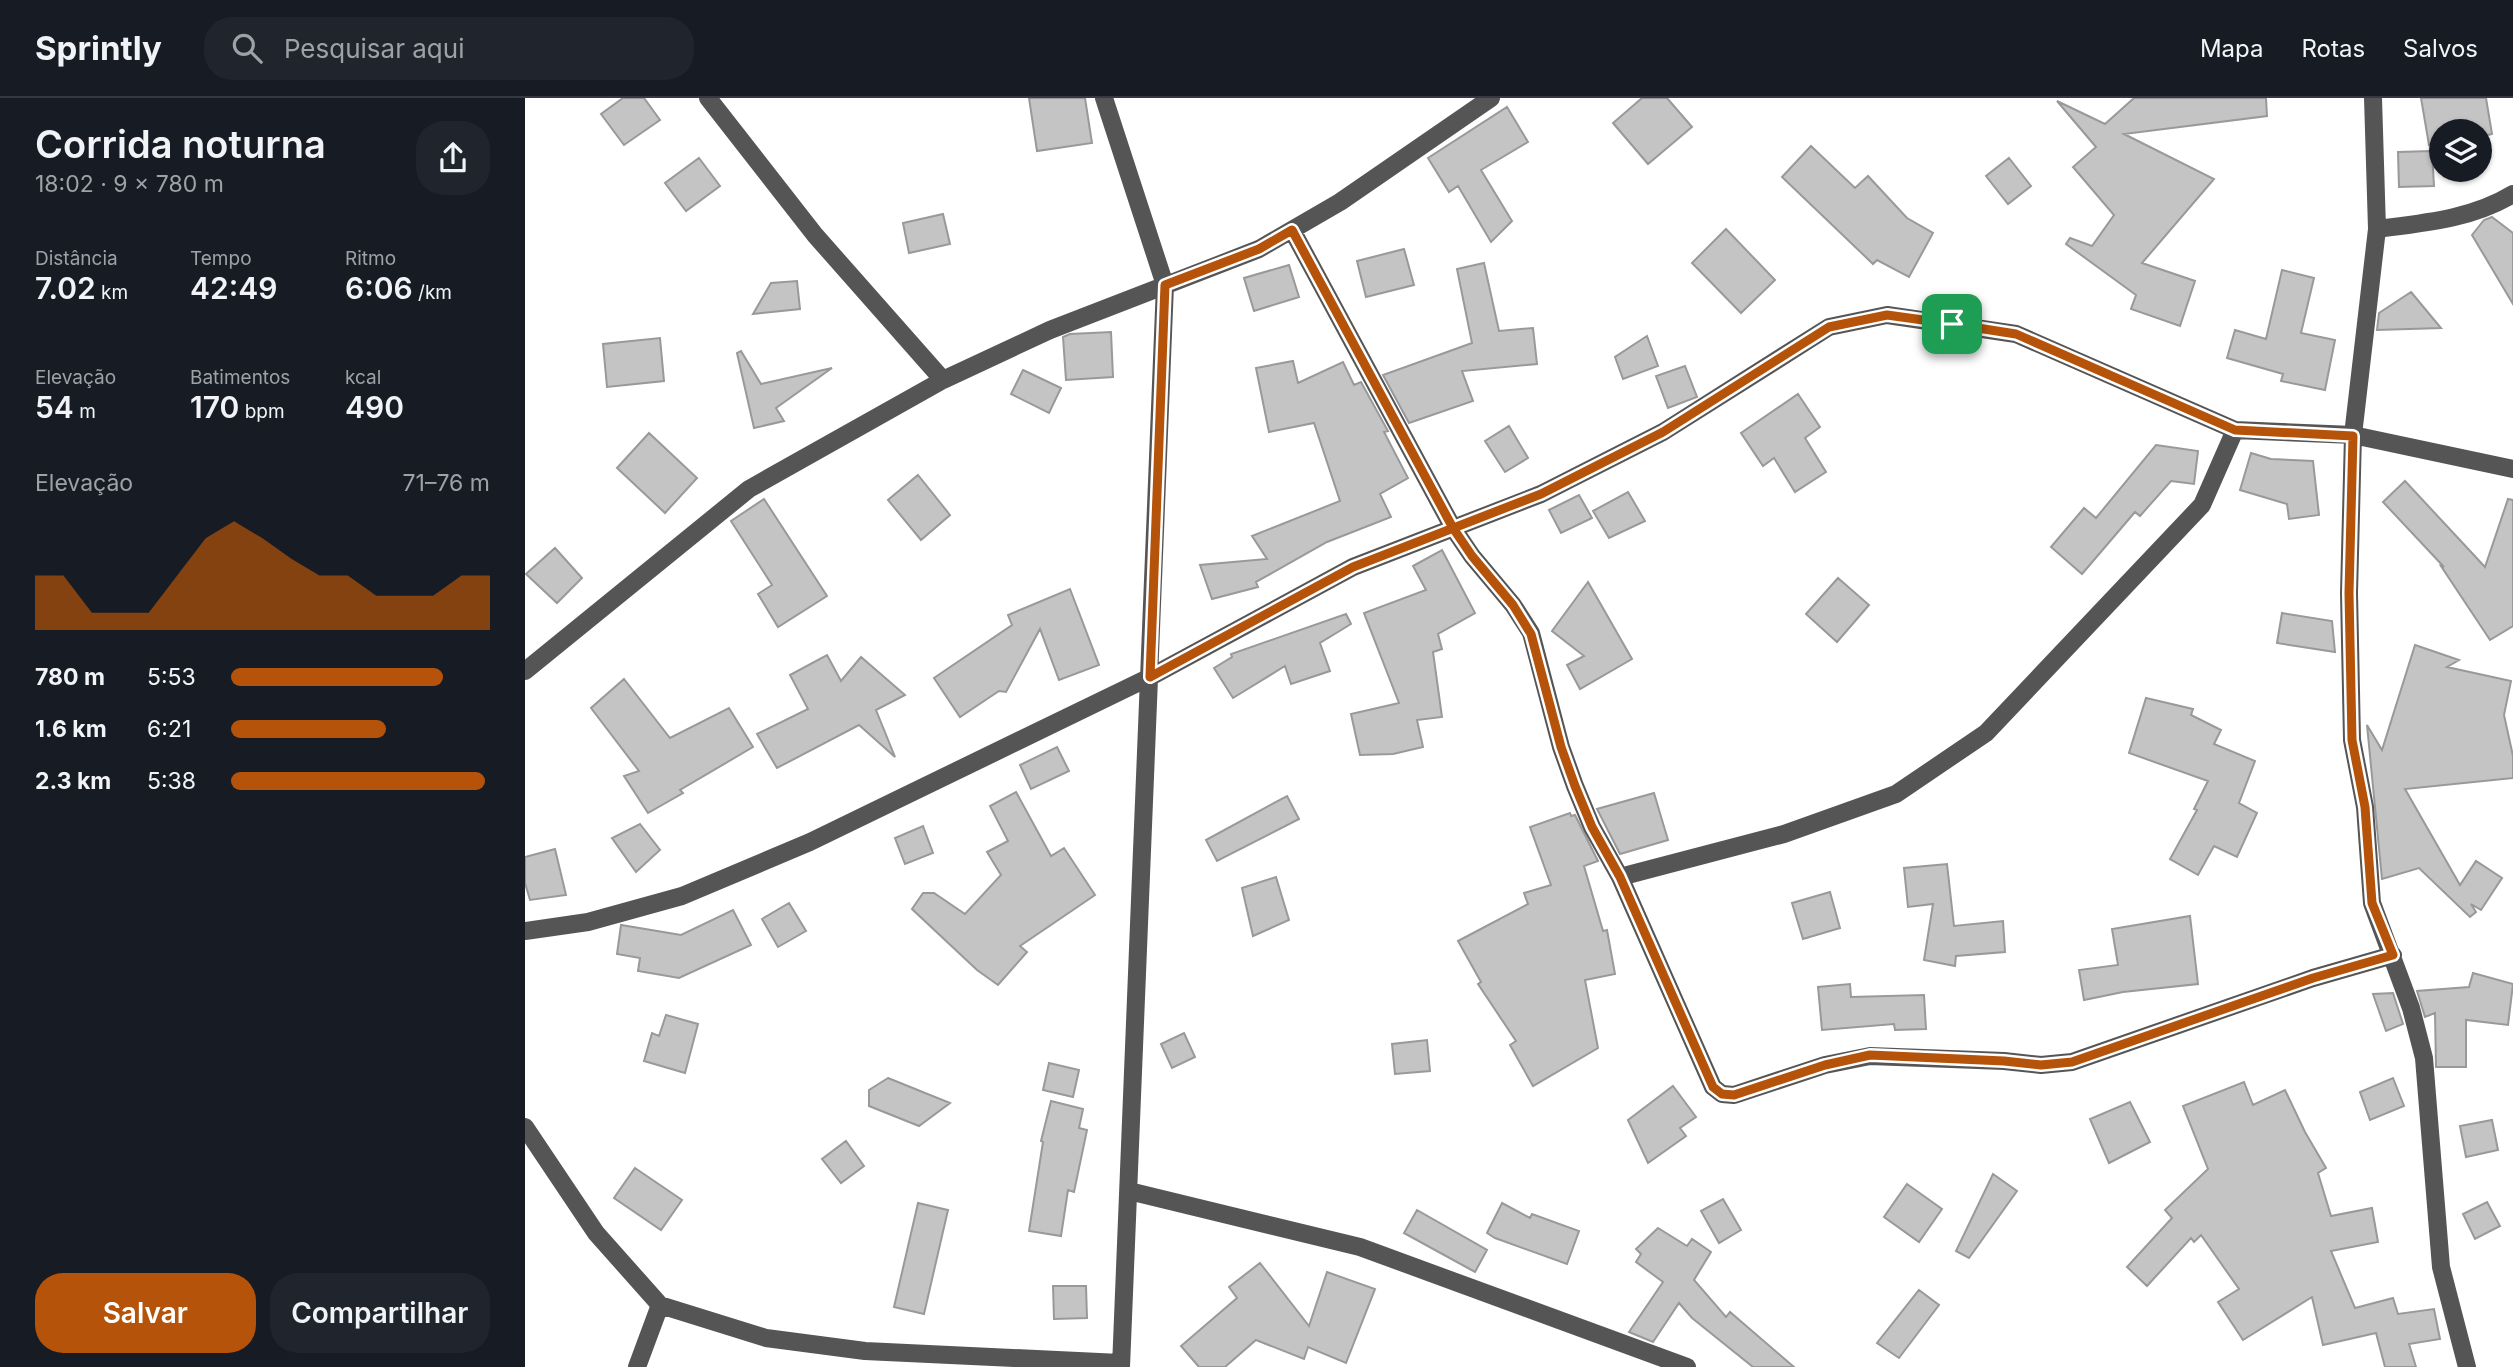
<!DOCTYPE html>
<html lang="pt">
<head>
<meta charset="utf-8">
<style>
  body { margin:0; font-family:Inter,sans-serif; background:#20242c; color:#f1f3f6; height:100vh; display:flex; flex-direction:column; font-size:26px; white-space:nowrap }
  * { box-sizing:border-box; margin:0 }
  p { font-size:23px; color:#9ea1a6 }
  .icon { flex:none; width:38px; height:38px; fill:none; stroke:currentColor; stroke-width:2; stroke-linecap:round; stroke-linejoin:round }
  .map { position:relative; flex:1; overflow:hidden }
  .sheet { display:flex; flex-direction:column; background:#171b24; width:525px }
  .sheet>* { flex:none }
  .controls { position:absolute; left:1904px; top:21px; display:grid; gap:14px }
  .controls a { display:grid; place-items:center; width:63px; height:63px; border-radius:50%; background:#171b24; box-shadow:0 2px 5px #0004; font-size:35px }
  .pin { position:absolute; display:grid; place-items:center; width:60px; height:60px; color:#fff; margin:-30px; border-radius:14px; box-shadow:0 4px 10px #0006 }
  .round { display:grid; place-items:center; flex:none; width:74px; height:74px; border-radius:28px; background:#20242c }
  .overview { display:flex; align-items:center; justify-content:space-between; height:119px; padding:0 35px }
  h1 { font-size:38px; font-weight:600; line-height:52px }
  .stats { display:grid; grid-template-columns:repeat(3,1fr); gap:10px; height:119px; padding:7px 35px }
  .stats div { display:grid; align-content:center }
  .stats b { font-size:30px; font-weight:600 }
  .stats small { font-size:19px; font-weight:400 }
  .stats p { font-size:19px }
  .chart { height:196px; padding:14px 35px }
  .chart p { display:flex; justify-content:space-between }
  .chart svg { width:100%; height:126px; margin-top:7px; fill:#b45309; opacity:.7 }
  .primary-button { display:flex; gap:14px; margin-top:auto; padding:14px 35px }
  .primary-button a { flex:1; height:80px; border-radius:28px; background:#b45309; color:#fff; font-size:28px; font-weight:600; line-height:80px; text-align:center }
  .primary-button a+a { background:#20242c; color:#f1f3f6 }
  ul { padding:0 35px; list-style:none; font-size:23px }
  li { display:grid; grid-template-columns:112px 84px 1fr; align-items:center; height:52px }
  li i { height:18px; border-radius:9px; background:#b45309 }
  header { display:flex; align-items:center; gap:42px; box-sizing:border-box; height:98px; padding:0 35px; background:#171b24; border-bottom:2px solid #363941 }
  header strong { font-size:33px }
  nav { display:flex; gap:38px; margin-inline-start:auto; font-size:24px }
  .search { width:490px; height:63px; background:#20242c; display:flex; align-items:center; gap:18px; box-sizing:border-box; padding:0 24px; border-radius:28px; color:#9ea1a6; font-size:26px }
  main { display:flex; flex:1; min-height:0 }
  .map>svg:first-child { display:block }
</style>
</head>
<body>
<header>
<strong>Sprintly</strong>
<div class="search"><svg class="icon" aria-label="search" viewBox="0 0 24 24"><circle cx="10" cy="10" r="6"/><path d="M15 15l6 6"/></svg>Pesquisar aqui</div>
<nav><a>Mapa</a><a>Rotas</a><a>Salvos</a></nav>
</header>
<main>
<section class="sheet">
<div class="overview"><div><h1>Corrida noturna</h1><p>18:02 · 9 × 780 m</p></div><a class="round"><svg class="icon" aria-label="share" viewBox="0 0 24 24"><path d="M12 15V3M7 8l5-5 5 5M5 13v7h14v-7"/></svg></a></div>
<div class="stats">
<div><p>Distância</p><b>7.02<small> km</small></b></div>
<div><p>Tempo</p><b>42:49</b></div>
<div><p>Ritmo</p><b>6:06<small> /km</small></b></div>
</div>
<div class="stats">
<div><p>Elevação</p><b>54<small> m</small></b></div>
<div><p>Batimentos</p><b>170<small> bpm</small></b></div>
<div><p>kcal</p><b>490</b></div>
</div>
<div class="chart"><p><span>Elevação</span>71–76 m</p>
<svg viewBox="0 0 160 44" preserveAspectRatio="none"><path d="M0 44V25L10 25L20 38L30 38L40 38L50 25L60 12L70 6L80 12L90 19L100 25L110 25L120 32L130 32L140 32L150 25L160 25V44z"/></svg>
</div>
<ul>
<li><b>780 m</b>5:53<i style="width:82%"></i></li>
<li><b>1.6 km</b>6:21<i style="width:60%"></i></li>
<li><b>2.3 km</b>5:38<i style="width:98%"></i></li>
</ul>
<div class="primary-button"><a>Salvar</a><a>Compartilhar</a></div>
</section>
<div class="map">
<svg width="1988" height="1269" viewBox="0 0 1988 1269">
  <rect width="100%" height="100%" fill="#fff"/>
  <!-- building -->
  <path fill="#c4c4c4" stroke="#999" stroke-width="2" d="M98 0H119L135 22 99 47 76 16Z
    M504 0H560L567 45 512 53Z
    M1117 0H1142L1167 29 1123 66 1088 25Z
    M1609 0H1741L1742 18 1599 36 1689 81 1617 165 1670 183 1655 228 1606 211 1611 197 1541 146 1545 140 1567 148 1589 117 1548 69 1571 49 1532 3 1580 26Z
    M1896 0H1961L1967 36 1955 39V33H1916V45L1904 47Z
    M982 9 1003 44 956 72 987 123 966 144 933 88 924 94 903 60Z
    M1286 48 1330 90 1343 78 1382 120 1408 135 1384 179 1352 162 1348 166 1257 79Z
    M1907 53 1909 88 1874 89 1873 54Z
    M174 60 195 88 161 113 140 85Z
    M1484 60 1506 88 1483 106 1461 78Z
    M418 116 425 146 384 155 378 125Z
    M1967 119 1988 135V206L1947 137 1959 122Z
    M1201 131 1250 182 1216 215 1167 165Z
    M879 151 889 187 841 199 832 163Z
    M959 165 974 233 1008 230 1012 266 937 273 948 303 884 325 858 277 947 245 932 171Z
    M764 167 774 199 729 213 719 180Z
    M1757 172 1789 180 1776 235 1810 242 1800 292 1756 283 1758 276 1702 260 1710 232 1741 241Z
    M272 183 275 211 228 216 246 185Z
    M1886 194 1916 230 1852 232 1854 215Z
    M586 234 588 279 541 282 538 239 545 236Z
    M1122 238 1133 268 1098 281 1090 259Z
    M135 240 139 283 82 289 78 246Z
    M216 253 236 286 307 270 251 310 259 323 229 330 212 255Z
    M768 263 773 285 818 264 829 287 836 284 863 333 859 334 883 380 855 396 866 419 802 444 731 484 733 489 687 501 675 467 742 461 727 438 815 403 789 325 744 334 731 270Z
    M1160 268 1172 299 1143 310 1131 278Z
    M498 272 536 290 524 315 486 296Z
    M1273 296 1295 329 1280 340 1301 374 1270 394 1249 360 1238 368 1216 335Z
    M984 328 1003 360 980 374 960 343Z
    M124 335 172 380 140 415 92 370Z
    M1631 347 1673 353 1669 386 1646 383 1615 418 1610 414 1557 476 1526 449 1559 410 1571 420Z
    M1726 355 1746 361 1788 363 1794 417 1764 421 1762 406 1715 392Z
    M393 377 425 417 396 442 363 402Z
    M1880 383 1960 469 1983 401 1988 402V528L1965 542 1916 468 1919 469 1858 404Z
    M1103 394 1120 423 1084 440 1068 413Z
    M1054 397 1067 420 1036 435 1024 412Z
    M239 401 302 498 253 529 233 496 247 487 206 423Z
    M30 450 57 480 32 505 1 476Z
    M917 452 950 515 913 536 917 551 908 554 917 619 892 622 898 649 868 656 835 657 826 616 874 605 839 515 901 492 888 468Z
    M1313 480 1344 507 1312 544 1281 516Z
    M1063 484 1107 561 1055 591 1042 567 1059 558 1027 533Z
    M545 491 574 567 534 582 515 531 481 594 474 593 435 619 409 580 487 527 483 517Z
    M1757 515 1807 523 1810 554 1752 545Z
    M821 516 826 526 795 545 805 573 766 586 760 568 708 600 689 570 707 559 706 556Z
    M1890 547 1934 562 1922 569 1986 583 1979 617 1988 658V680L1880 691 1935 787 1951 763 1977 780 1956 812 1946 806 1951 814 1945 819 1894 770 1857 781 1842 627 1857 652Z
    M302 557 316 583 336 559 380 597 351 612 370 659 334 627 252 670 232 636 283 611 265 577Z
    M99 581 145 640 204 610 228 649 155 692 158 695 123 715 99 678 114 673 66 610Z
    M1621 600 1668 611 1666 617 1696 632 1689 646 1730 663 1714 705 1732 715 1712 759 1689 748 1673 777 1645 761 1672 712 1669 711 1683 683 1604 655Z
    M532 649 544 673 506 691 495 667Z
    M491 694 526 758 539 750 570 797 495 848 502 854 473 887 452 872 387 811 398 795H409L440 816 476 777 462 754 483 743 465 708Z
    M1129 695 1143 742 1095 756 1072 711Z
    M762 698 774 721 692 763 681 742Z
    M1045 715 1046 718 1050 717 1073 763 1059 768 1078 833 1082 832 1090 876 1060 882 1073 950 1008 988 985 947 991 943 953 886 956 884 933 843 1003 806 999 795 1026 787 1005 729Z
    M115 726 135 752 111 774 87 740Z
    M398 728 408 755 380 766 370 740Z
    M30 751 41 797 5 802 0 785V759Z
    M1422 766 1429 828 1478 823 1480 854 1431 858 1430 868 1399 862 1408 806 1383 809 1379 770Z
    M751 779 764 822 728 838 717 790Z
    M1305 794 1315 830 1278 841 1267 805Z
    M264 805 281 833 253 849 237 821Z
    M208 812 226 847 154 880 113 873 115 860 92 856 96 827 156 837Z
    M1665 818 1673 886 1598 894 1559 902 1554 872 1593 867 1587 831Z
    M1948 875 1988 886 1983 927 1941 922V969H1911L1910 915 1900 919 1892 893 1944 889Z
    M1325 886 1326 899 1399 897 1401 931 1370 932 1369 926 1297 932 1293 889Z
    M1868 895 1878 926 1861 933 1848 896Z
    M141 917 173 926 160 975 119 963 127 935 134 938Z
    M659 935 670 959 647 970 636 946Z
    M902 942 905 973 870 976 867 946Z
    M524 965 554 972 548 999 518 992Z
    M363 980 425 1005 394 1028 344 1008V992Z
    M1868 980 1879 1008 1845 1022 1835 994Z
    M1719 984 1728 1007 1760 992 1780 1034 1801 1070 1793 1075 1806 1118 1847 1110 1853 1144 1806 1153 1830 1210 1868 1200 1873 1216 1909 1211 1915 1241 1884 1246 1891 1269H1860L1851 1235 1798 1247 1787 1199 1718 1242 1693 1204 1714 1191 1676 1137 1669 1144 1666 1140 1622 1188 1602 1169 1647 1120 1640 1112 1683 1071 1658 1008Z
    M1148 988 1171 1019 1155 1030 1161 1038 1123 1065 1103 1022Z
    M526 1003 558 1011 554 1030 562 1032 549 1094 543 1092 536 1138 504 1133 518 1044 516 1043Z
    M1605 1004 1625 1044 1584 1065 1565 1021Z
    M1967 1022 1973 1052 1941 1059 1935 1028Z
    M321 1043 339 1068 316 1085 297 1061Z
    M110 1070 157 1102 136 1132 89 1100Z
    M1468 1076 1492 1093 1444 1160 1431 1153Z
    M1382 1086 1417 1111 1394 1144 1359 1119Z
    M1198 1101 1216 1132 1194 1145 1176 1113Z
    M1962 1104 1975 1128 1950 1141 1938 1116Z
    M393 1105 423 1112 399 1216 369 1209Z
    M977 1105 1005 1120 1007 1116 1054 1133 1042 1166 970 1140 962 1135Z
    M892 1112 962 1152 950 1174 879 1135Z
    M1133 1130 1162 1148 1167 1141 1186 1154 1169 1182 1201 1219 1205 1214 1269 1269H1228L1167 1220 1154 1205 1128 1244 1104 1234 1138 1184 1111 1164 1116 1156 1111 1151Z
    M735 1165 784 1228 802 1174 850 1191 821 1265 783 1249 779 1261 731 1242 700 1269H674L656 1248 712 1200 704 1189Z
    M528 1188H561L562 1220 529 1221Z
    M1394 1192 1414 1207 1374 1260 1352 1245Z"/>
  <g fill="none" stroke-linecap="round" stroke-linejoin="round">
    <!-- minor -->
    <path stroke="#555" stroke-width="18" d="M183 0 290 137 418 282
      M579 0 640 187 596 1269
      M1848 0 1852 131 1828 337 1824 495 1827 642 1840 709 1847 805 1886 910 1899 960 1916 1169 1942 1269
      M1852 131C1899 125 1947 121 1988 96
      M767 132 928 430 947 458 988 507 1006 535 1036 649 1050 688 1067 729 1095 779 1188 989 1197 996 1209 997 1300 967 1345 958 1479 963 1516 967 1547 964 1788 880 1868 857
      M0 573 224 391 418 282 525 232 734 151 815 104 966 0
      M1095 779 1259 736 1371 696 1461 635 1677 407 1710 332
      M0 833 63 824 157 798 285 744 625 579 828 469 1016 396 1138 334 1304 229 1362 217 1491 236 1710 332 1828 337 1988 371
      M0 1029 71 1135 135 1207 241 1240 340 1253 595 1265
      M604 1093 835 1149 1162 1269
      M112 1269 135 1207"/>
  </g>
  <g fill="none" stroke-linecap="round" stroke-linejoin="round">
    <defs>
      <path id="route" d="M1427 226 1362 217 1304 229 1138 334 1016 396 828 469 625 579 640 187 734 151 767 132 928 430 947 458 988 507 1006 536 1036 649 1050 688 1067 729 1095 779 1188 989 1197 996 1209 997 1300 967 1345 957 1479 963 1516 967 1547 964 1788 880 1868 857 1847 805 1840 709 1827 642 1824 495 1828 338 1710 332 1491 236 1427 226"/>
    </defs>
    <!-- route casing -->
    <use href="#route" stroke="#fff" stroke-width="14"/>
    <!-- route -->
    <use href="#route" stroke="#b45309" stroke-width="9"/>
  </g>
</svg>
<div class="controls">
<a><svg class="icon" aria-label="layers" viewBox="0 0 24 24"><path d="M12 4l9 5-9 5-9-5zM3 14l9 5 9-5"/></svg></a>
</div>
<div class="pin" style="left:1427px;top:226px;background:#1e9e55"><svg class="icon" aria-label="arrive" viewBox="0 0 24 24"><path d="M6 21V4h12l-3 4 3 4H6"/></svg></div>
</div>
</main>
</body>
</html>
